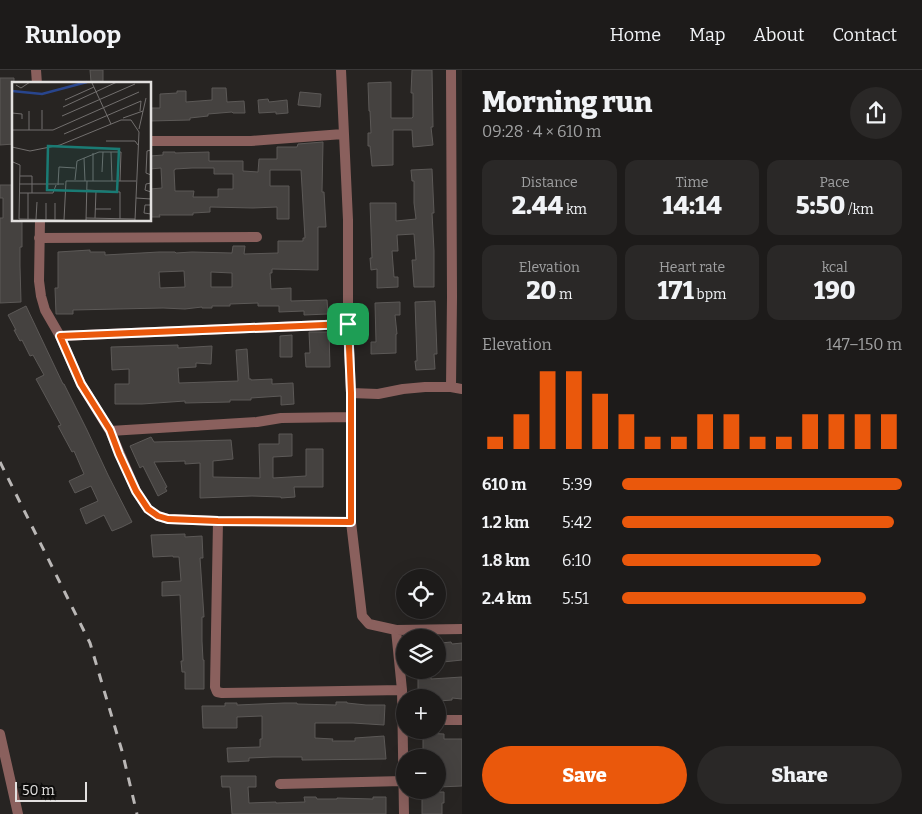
<!DOCTYPE html>
<html lang="en">
<head>
<meta charset="utf-8">
<style>
  body { margin:0; font-family:Bitter,serif; background:#2a2827; color:#f1f3f6; height:100vh; display:flex; flex-direction:column; font-size:19px; white-space:nowrap }
  * { box-sizing:border-box; margin:0 }
  p { font-size:16px; color:#a0a1a2 }
  .icon { flex:none; width:28px; height:28px; fill:none; stroke:currentColor; stroke-width:2; stroke-linecap:round; stroke-linejoin:round }
  .map { position:relative; flex:1; overflow:hidden }
  .sheet { display:flex; flex-direction:column; background:#1d1b1a; width:460px }
  .sheet>* { flex:none }
  .controls { position:absolute; left:396px; top:499px; display:grid; gap:10px }
  .controls a { display:grid; place-items:center; width:50px; height:50px; border-radius:50%; background:#1d1b1a; box-shadow:0 5px 20px #0002,0 0 0 1px #3b3939; font-size:25px }
  .scale { position:absolute; left:15px; bottom:12px; width:72px; box-sizing:border-box; padding-left:5px; border:2px solid #e2e0df; border-top:0; font-size:14px; line-height:18px; white-space:nowrap; color:#e2e0df; -webkit-text-stroke:4px #0f0e0d; paint-order:stroke }
  .pin { position:absolute; display:grid; place-items:center; width:42px; height:42px; color:#fff; margin:-21px; border-radius:10px; box-shadow:0 2px 8px #0006 }
  .round { display:grid; place-items:center; flex:none; width:52px; height:52px; border-radius:26px; background:#2a2827 }
  .summary { display:flex; align-items:center; justify-content:space-between; height:85px; padding:0 20px }
  h1 { font-size:28px; font-weight:800; line-height:38px }
  .figures { display:grid; grid-template-columns:repeat(3,1fr); gap:8px; height:85px; padding:5px 20px }
  .figures div { display:grid; align-content:center; border-radius:12px; background:#2a2827; text-align:center }
  .figures b { font-size:25px; font-weight:800 }
  .figures small { font-size:14px; font-weight:400 }
  .figures p { font-size:14px }
  .chart { height:140px; padding:10px 20px }
  .chart p { display:flex; justify-content:space-between }
  .chart svg { width:100%; height:90px; margin-top:5px; stroke:#ea580c; stroke-width:6 }
  .cta { display:flex; gap:10px; margin-top:auto; padding:10px 20px }
  .cta a { flex:1; height:58px; border-radius:30px; background:#ea580c; color:#fff; font-size:20px; font-weight:800; line-height:58px; text-align:center }
  .cta a+a { background:#2a2827; color:#f1f3f6 }
  ul { padding:0 20px; list-style:none; font-size:16px }
  li { display:grid; grid-template-columns:80px 60px 1fr; align-items:center; height:38px }
  li i { height:12px; border-radius:6px; background:#ea580c }
  header { display:flex; align-items:center; gap:30px; box-sizing:border-box; height:70px; padding:0 25px; background:#1d1b1a; border-bottom:1px solid #3b3939 }
  header strong { font-size:24px }
  nav { display:flex; gap:28px; margin-inline-start:auto; font-size:18px }
  main { display:flex; flex:1; min-height:0 }
  .map>svg:first-child { display:block }
</style>
</head>
<body>
<header>
<strong>Runloop</strong>
<nav><a>Home</a><a>Map</a><a>About</a><a>Contact</a></nav>
</header>
<main>
<div class="map">
<svg width="462" height="744" viewBox="0 0 462 744">
  <rect width="100%" height="100%" fill="#272422"/>
  <!-- building -->
  <path fill="#454240" stroke="#5c5957" fill-rule="evenodd" d="M90 0H103V12H91Z
    M412 0H432L433 57H431L433 75 413 77 412 60H393V95L372 96 370 76H368V63H371L370 41H369L368 13 391 12V48H412L413 47V23H411Z
    M0 8H14V74L0 75Z
    M212 18H226L227 32 244 31 245 43H233L232 42 208 44V46L190 48V50L150 51V38H160V24L177 23V21H186V32L212 30Z
    M300 22 321 24 320 37 298 35Z
    M268 29 269 32 287 30 288 43 276 44V42L259 43 258 30Z
    M323 72 322 122H324L326 157H318V200L272 199V203H270L271 219 291 218V231L327 230 328 244 304 245V241L279 242V236H258V233L230 234V236H212V238H202V237L185 239 163 238 73 240V244H56L55 218H58V182L90 180V182H105V185L159 182H175L176 183 192 182 232 183 233 176H245L244 184 278 183V171H303V168H305L301 100H270V116H289V149H277V137L253 138 210 137V142L193 143V145H159L160 147H150V119L162 118 161 98 150 99V86L163 85V82H175V83L209 82V91H243V101L258 102 259 89H277V77H297L298 74ZM192 98H214V104H233V119H218V127H193L194 121H175L174 100H175V99ZM184 201 185 217 160 218 159 202ZM211 202 232 203V217H211Z
    M432 99 434 143H432L434 181V217H414L412 190H416L414 164 397 165 398 181H392L394 207H398V217L377 218V199L371 200 370 188H372L370 133H396V151L416 149 414 133V111H412L411 100Z
    M0 115H14V150H22V177H20V196L21 232 0 233V148H3V128H0Z
    M435 231 437 284H434L435 299 416 300 415 291H417L415 232Z
    M400 232V245H395L397 264H396V283L371 284V272H376L375 233Z
    M26 236 63 314H64L87 360 108 405 132 452 122 457 112 461 104 445 86 454 80 439 98 431 91 416 75 423 69 411 84 404 74 381 72 382 58 356 61 355 36 309 44 305 33 285 30 286 22 270 20 271 14 260H16L8 245Z
    M309 262H329L330 297H306L305 283H310Z
    M292 265V287H280V266Z
    M178 275V278L212 276 211 294 196 293V297L178 298 179 313 238 311 236 280 247 279 249 309H251V310L272 309V314L293 313 294 334 281 335V326L251 328V330H230V332L185 333V331L142 334H115V314H129V299L112 300 111 277Z
    M279 364H292V386L273 387V408L306 406V379H323V417H294L295 427 281 428V427L252 426 200 428V393L185 394V391L154 392 167 417 165 418 167 421 158 426 143 396 140 398 130 376 151 367 154 372 231 370 233 389 213 391V407L260 408 259 374H279Z
    M185 464V467L202 466 203 488H200L204 547H202V571L203 590H204V619H185V602H182L181 591H183L180 525 162 526V512L181 511 179 487H173V486L153 487 151 465Z
    M451 572 452 574 462 573V590L443 592 441 573Z
    M418 606H431V609L462 607V629L452 628V630L439 631 438 628H418Z
    M336 632H347V633L366 635H385L384 655 353 653H315V668L333 669 332 671H355V668L384 666 386 689 302 690V687H273L249 688V691L228 692 227 678 260 677V669H262V646L237 647V658H203L202 636H225V633H237V635L284 633H297V634L336 635Z
    M423 663 444 664V669H462V716L438 717V688H423Z
    M221 706H256V717H248L249 733 276 732V733L305 732 304 727H316L317 729H337V728L373 729V727H386V744H232L230 717H222Z
    M422 722H444V733H442V744H422Z"/>
  <g fill="none" stroke-linecap="round" stroke-linejoin="round">
    <!-- minor -->
    <path stroke="#8a605d" stroke-width="10" d="M36 0 37 14
      M341 0 348 150V254L351 323V452L362 546 369 554 396 560 462 559
      M150 71H251L343 64
      M40 150 39 211 41 226 45 240 60 266 81 314 110 361 136 421 148 439 158 446 168 449 218 451 351 452
      M39 168 257 167
      M60 266 348 254
      M451 317 452 227 451 0
      M351 323 378 324 403 319 425 317H451L462 319
      M110 361 257 352 281 348 351 347
      M218 451 215 617 217 622 222 623 402 620
      M396 560 402 620 404 744
      M438 650H462
      M0 664 18 744
      M280 714 403 711"/>
    <!-- rail -->
    <path stroke="#bab7b6" stroke-width="3" stroke-dasharray="9 9" stroke-linecap="butt" d="M0 392 90 573 122 681 137 744"/>
  </g>
  <g fill="none" stroke-linecap="round" stroke-linejoin="round">
    <defs>
      <path id="route" d="M348 254 351 323V452L218 451 168 449 158 446 148 439 136 421 119 384 110 360 81 314 60 266Z"/>
    </defs>
    <!-- route casing -->
    <use href="#route" stroke="#fff" stroke-width="10"/>
    <!-- route -->
    <use href="#route" stroke="#ea580c" stroke-width="6"/>
  </g>
  <!-- overview -->
  <g transform="translate(12 12)">
    <rect width="139" height="139" fill="#272422"/>
    <path fill="none" stroke="#28458d" stroke-width="2.5" d="M0 9 30 12 75 0"/>
    <path fill="none" stroke="#726f6e" stroke-width="1" d="M80 1 99 42M4 3 9 6 18 0M53 18 82 5M51 25 105 0M0 31 10 32V37M50 34 123 2M111 36 131 29M30 47V28M127 47 134 16M0 48H41L127 10M17 48V29M52 52 129 19 128 29M94 59H123L126 63M0 65 18 69 48 63 109 38H119L127 50 123 138M139 68 135 69 134 91 139 93M99 70 100 99M81 71V99M72 76 73 99M1 80 8 83 7 137 52 138M90 90 91 70M8 94H20V111M63 98 65 79 87 70H109L108 99M139 101 134 102 133 108 139 110M7 102H52M46 103 47 85 63 86M75 108 108 110V137M8 111H41L44 103M124 116 139 117M139 123H133L132 131 139 132M83 127H99M74 136 123 137M83 136 84 109M16 137V111M24 137 25 120M34 138V121M43 138V121M52 138 54 99H124M74 138 75 99"/>
    <path fill="#1a7b74" fill-opacity="0.15" stroke="#1a7b74" stroke-width="2.5" d="M36 64 107 67 105 110 35 108Z"/>
    <rect width="139" height="139" fill="none" stroke="#e2e0df" stroke-width="2.5"/>
  </g>
</svg>
<div class="controls">
<a><svg class="icon" aria-label="locate" viewBox="0 0 24 24"><circle cx="12" cy="12" r="6"/><path d="M12 2v4M12 18v4M2 12h4M18 12h4"/></svg></a>
<a><svg class="icon" aria-label="layers" viewBox="0 0 24 24"><path d="M12 4l9 5-9 5-9-5zM3 14l9 5 9-5"/></svg></a>
<a>+</a>
<a>−</a>
</div>
<div class="scale">50 m</div>
<div class="pin" style="left:348px;top:254px;background:#1e9e55"><svg class="icon" aria-label="arrive" viewBox="0 0 24 24"><path d="M6 21V4h12l-3 4 3 4H6"/></svg></div>
</div>
<section class="sheet">
<div class="summary"><div><h1>Morning run</h1><p>09:28 · 4 × 610 m</p></div><a class="round"><svg class="icon" aria-label="share" viewBox="0 0 24 24"><path d="M12 15V3M7 8l5-5 5 5M5 13v7h14v-7"/></svg></a></div>
<div class="figures">
<div><p>Distance</p><b>2.44<small> km</small></b></div>
<div><p>Time</p><b>14:14</b></div>
<div><p>Pace</p><b>5:50<small> /km</small></b></div>
</div>
<div class="figures">
<div><p>Elevation</p><b>20<small> m</small></b></div>
<div><p>Heart rate</p><b>171<small> bpm</small></b></div>
<div><p>kcal</p><b>190</b></div>
</div>
<div class="chart"><p><span>Elevation</span>147–150 m</p>
<svg viewBox="0 0 160 44" preserveAspectRatio="none"><path d="M5 44V38M15 44V27M25 44V6M35 44V6M45 44V17M55 44V27M65 44V38M75 44V38M85 44V27M95 44V27M105 44V38M115 44V38M125 44V27M135 44V27M145 44V27M155 44V27"/></svg>
</div>
<ul>
<li><b>610 m</b>5:39<i style="width:100%"></i></li>
<li><b>1.2 km</b>5:42<i style="width:97%"></i></li>
<li><b>1.8 km</b>6:10<i style="width:71%"></i></li>
<li><b>2.4 km</b>5:51<i style="width:87%"></i></li>
</ul>
<div class="cta"><a>Save</a><a>Share</a></div>
</section>
</main>
</body>
</html>
